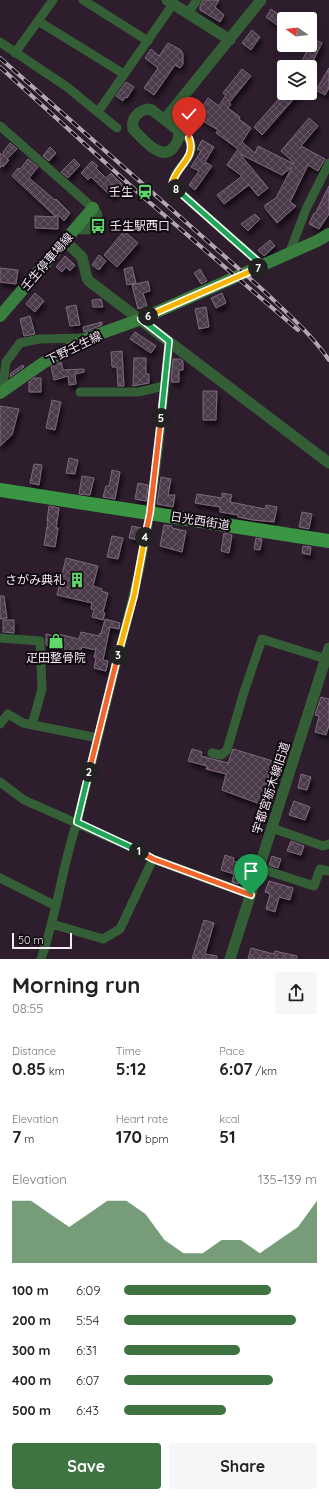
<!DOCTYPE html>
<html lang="en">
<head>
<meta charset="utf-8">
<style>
  body { margin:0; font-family:Quicksand,"Noto Sans JP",sans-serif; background:#f6f6f6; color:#222; height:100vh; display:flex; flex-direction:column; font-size:15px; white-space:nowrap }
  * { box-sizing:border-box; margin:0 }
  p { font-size:13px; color:#767676 }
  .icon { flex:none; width:22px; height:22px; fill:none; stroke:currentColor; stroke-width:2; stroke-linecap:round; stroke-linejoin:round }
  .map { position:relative; height:959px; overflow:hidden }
  .drawer { display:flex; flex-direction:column; background:#fff; flex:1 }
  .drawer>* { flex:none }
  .needle { width:26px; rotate:284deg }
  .buttons { position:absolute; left:277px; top:12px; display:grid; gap:8px }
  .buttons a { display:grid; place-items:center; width:40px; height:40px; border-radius:4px; background:#fff; box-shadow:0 2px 10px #0003; font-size:20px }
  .scale { position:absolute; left:12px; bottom:10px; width:60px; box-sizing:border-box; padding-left:4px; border:2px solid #f6eaf5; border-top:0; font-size:11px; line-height:14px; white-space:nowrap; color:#f6eaf5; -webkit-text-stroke:3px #110a11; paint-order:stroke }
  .pin { position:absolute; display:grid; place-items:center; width:34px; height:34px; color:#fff; margin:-41px -17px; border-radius:50% 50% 50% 0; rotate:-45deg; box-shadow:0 0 4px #0007 }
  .pin .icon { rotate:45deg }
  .km { position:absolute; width:20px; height:20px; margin:-10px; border-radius:50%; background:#222; color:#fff; font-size:11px; line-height:20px; text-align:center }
  .round { display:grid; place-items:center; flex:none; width:42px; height:42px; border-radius:4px; background:#f6f6f6 }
  .head { display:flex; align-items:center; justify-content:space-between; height:68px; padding:0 12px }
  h1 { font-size:22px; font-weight:800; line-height:30px }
  .metrics { display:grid; grid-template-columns:repeat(3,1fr); gap:6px; height:68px; padding:4px 12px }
  .metrics div { display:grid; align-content:center }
  .metrics b { font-size:17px; font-weight:800 }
  .metrics small { font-size:11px; font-weight:400 }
  .metrics p { font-size:11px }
  .chart { height:112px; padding:8px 12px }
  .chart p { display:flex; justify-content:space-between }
  .chart svg { width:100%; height:72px; margin-top:4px; fill:#3e7342; opacity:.7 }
  .action { display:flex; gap:8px; margin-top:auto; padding:8px 12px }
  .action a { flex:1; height:46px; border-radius:4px; background:#3e7342; color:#fff; font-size:16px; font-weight:800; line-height:46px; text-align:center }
  .action a+a { background:#f6f6f6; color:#222 }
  ul { padding:0 12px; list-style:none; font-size:13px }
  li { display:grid; grid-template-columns:64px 48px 1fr; align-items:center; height:30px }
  li i { height:10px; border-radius:5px; background:#3e7342 }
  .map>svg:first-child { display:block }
</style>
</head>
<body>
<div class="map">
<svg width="329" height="959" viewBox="0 0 329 959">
  <defs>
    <pattern id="building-cross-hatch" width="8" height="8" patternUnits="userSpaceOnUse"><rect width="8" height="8" fill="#4c3a4b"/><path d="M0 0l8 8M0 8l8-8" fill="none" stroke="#665766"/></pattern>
    <filter id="shadow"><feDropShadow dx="2.5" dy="4.5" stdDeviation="2" flood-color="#0009"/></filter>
  </defs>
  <rect width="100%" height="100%" fill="#2d1d2d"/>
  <!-- building -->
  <path fill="url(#building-cross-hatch)" stroke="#7d697c" filter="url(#shadow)" d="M203 0H219L215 7 224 15 220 22 200 10V6Z
    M271 9 284 18V30L266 17Z
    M252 30 260 37 251 50 242 43Z
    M313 39 322 43 310 67H299Z
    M168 43 181 50 183 54V64L180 68 175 65 154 95 144 88 158 68 145 58 151 49 159 56Z
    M329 68V88L325 95 316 90Z
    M242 69 251 76 229 103 231 104 228 108 240 117 239 119 251 128 242 142 255 153 258 146 294 164V163L281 151 309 118 318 126 301 146 325 159 318 171 308 165 290 202 296 206 277 223 265 208V205L276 198 292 167 282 175 240 154 268 188 258 196 249 185 224 204 217 195 242 176 227 165 238 149 216 133 218 130 196 117 208 98 219 106 226 95 223 93Z
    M126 82 134 87 127 98 125 97 123 101 116 96Z
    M284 93H299L262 135 254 127Z
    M202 140 214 147 205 162 212 166 195 190 189 185 199 171 191 167 201 151 197 149Z
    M10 143 17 149 7 159 9 160 3 167 2 165 0 168V153L2 155 4 153 3 152Z
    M50 147 56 153 49 161 43 156Z
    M28 159 38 167 29 178 55 200 56 199 70 213 64 221 58 215V229L35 228V216L56 217 12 176 18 168 20 169Z
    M74 159 80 165 68 178 61 172Z
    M92 161 98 166 96 168 106 178 111 173 123 185 112 197 91 177 88 180 81 173Z
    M329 186V214L319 229 309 224 314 213 315 214Z
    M255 214 260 219 248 231 241 224Z
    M124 231 138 243 117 267 104 255Z
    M270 240 275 246 264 256 258 250Z
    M99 255 106 261 99 270 92 265Z
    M65 256 75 265 70 271 66 267 62 272 56 267Z
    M132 267 136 283 127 285 124 269Z
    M0 268 18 270 16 284 0 282Z
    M200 269 207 281 201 284 194 273Z
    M148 281 150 291 143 293 147 306 138 309 132 285Z
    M35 293 44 301 35 312 26 304Z
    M222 293 226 303 216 308 211 298Z
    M101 299 103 307H93L92 300Z
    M76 305 80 325 70 326 66 307Z
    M206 307 209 327 199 329 195 309Z
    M30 316 35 334 24 336 20 319Z
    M102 322V325L84 332 83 327Z
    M135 332 156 346 151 353 130 339Z
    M122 351 124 386H118L117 367H112L111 352Z
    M134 358H146V374H149V383L133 386Z
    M173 359H180L183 361V370H179V382H171Z
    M61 362 63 370 84 369V372L75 374 76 384 69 385 68 376 54 380 51 367Z
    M23 365 24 367 10 377 11 373Z
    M34 378H41V392H29V382Z
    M203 391H217L216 420H203Z
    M52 400 61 402 55 430 46 428Z
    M0 406 19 409 12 435 0 446Z
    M69 458 78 460 75 474 66 473Z
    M34 464 42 465 39 485 30 483Z
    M112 470 120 472 115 499 103 497 106 486H109Z
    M82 476 94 478 90 495 79 494Z
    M161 477 171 479 168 495H175L173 507 157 504Z
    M138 483 148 485 146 501 135 499Z
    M222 493 232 495 230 502 265 509 266 505 277 507 274 522 253 520 238 517V515L220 512V507L195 503 197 494 222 498Z
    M49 506 59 508 56 528H58L55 547 44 545 48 521H47Z
    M302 512 312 514 309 529 299 527Z
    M164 525 172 526V528L186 531 182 552 160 546Z
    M132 526 141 528 139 540 129 538Z
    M224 533 232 535 229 553 221 551Z
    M112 536 123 538 118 559 107 557Z
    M256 538 262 539 260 550 254 549Z
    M303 546 311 547 310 555 302 553Z
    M66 558 98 566 93 586 102 589 101 591 108 593 103 612 105 613 103 620 92 617 94 610 91 609 92 603 57 595Z
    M0 596H4L7 618 0 619Z
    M105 619 120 623 119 629 110 627 103 660 108 661 106 671 94 668 96 658 94 657 96 650 82 647 80 654 46 645V634L54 636V633L79 639 81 632 99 636 100 633 101 634Z
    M3 620H14V633L3 632Z
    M321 697 329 699V725L326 735 315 732 319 716 315 715Z
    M192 749 202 752 201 756 228 763 233 749 273 761 264 793 274 797 271 808 222 790 226 774 206 769 207 766 188 761Z
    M301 774 311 777 307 790 298 788Z
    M294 801 310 807 305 820 289 815Z
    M291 841 304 846 301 855 287 851Z
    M225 855 234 858 233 861 243 864 239 884 232 882 234 874 221 870Z
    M272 856 281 859 278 868 269 865Z
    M269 881 293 888 290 900 279 897 275 912 266 909 270 894 265 892Z
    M204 920 214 923 205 954 217 956V959H192Z
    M251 948 274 954 275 951 297 956V959H248Z"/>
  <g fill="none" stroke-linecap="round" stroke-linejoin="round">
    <!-- minor -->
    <path stroke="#345e36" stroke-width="9" d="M83 0 148 41
      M188 13 197 0
      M38 21 124 74
      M0 42 67 87 117 128
      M15 53 53 0
      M98 112 173 4
      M0 126 93 208
      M179 131C182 133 187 136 189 139 201 157 166 171 175 188L263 266
      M289 254 306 209 329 163
      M2 392 6 362 20 343 39 339 86 338
      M80 392H138L164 386
      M0 638 40 641 42 689 32 725
      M0 724 8 714 23 723 98 738
      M212 753 221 755 227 750 244 692 262 639 326 659
      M0 782 24 800 126 845 153 859 251 895
      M272 828 323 846 329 844
      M259 868 314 886 320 869 329 871
      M0 878 56 906
      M52 924 103 939 120 929 153 859
      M41 959C57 914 62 867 77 822L140 568 150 513 159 444 169 341"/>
    <!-- tertiary -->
    <path stroke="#345e36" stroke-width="11" d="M167 0 230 40
      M147 109 152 110 179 131C179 138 178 142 173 148 161 162 142 138 133 129 131 119 137 112 147 109Z
      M165 119 261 0
      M78 226 82 229H87L95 221 97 215 93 208
      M65 241 82 257 87 278 89 281 329 463
      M230 959 329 648"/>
    <!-- secondary -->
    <path stroke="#397e3e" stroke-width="12" d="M0 316 93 208
      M0 393 43 363 88 338 141 319 317 241 329 234"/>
    <!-- primary -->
    <path stroke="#3a9643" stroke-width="14" d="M0 490 329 541"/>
    <defs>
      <path id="rail" d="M0 58 264 291C287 313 311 334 329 360
        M0 67 142 196 298 330"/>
    </defs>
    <!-- rail casing -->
    <use href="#rail" stroke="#b4a6b3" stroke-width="4"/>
    <!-- rail -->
    <use href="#rail" stroke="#110a11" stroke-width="2.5" stroke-dasharray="8" stroke-linecap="butt"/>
  </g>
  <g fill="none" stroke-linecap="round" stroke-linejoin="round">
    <defs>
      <path id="split-1" d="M139 851 153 859 251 895"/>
      <path id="split-2" d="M89 772 77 822 139 851"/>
      <path id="split-3" d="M89 772 118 655"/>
      <path id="split-4" d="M118 655 134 596 145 537"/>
      <path id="split-5" d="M145 537 150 513 161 418"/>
      <path id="split-6" d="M148 316 141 319 169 341 161 418"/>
      <path id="split-7" d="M148 316 258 268"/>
      <path id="split-8" d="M176 189 263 266 258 268"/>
      <path id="split-9" d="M176 189 172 184C176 166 197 158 189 138"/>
    </defs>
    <!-- split-1 casing -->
    <use href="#split-1" stroke="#fff" stroke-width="8"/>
    <!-- split-2 casing -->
    <use href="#split-2" stroke="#fff" stroke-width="8"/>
    <!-- split-3 casing -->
    <use href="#split-3" stroke="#fff" stroke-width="8"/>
    <!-- split-4 casing -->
    <use href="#split-4" stroke="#fff" stroke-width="8"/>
    <!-- split-5 casing -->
    <use href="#split-5" stroke="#fff" stroke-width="8"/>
    <!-- split-6 casing -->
    <use href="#split-6" stroke="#fff" stroke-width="8"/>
    <!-- split-7 casing -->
    <use href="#split-7" stroke="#fff" stroke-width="8"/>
    <!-- split-8 casing -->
    <use href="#split-8" stroke="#fff" stroke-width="8"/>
    <!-- split-9 casing -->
    <use href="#split-9" stroke="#fff" stroke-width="8"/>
    <!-- split-1 -->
    <use href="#split-1" stroke="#f0652b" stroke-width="5"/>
    <!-- split-2 -->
    <use href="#split-2" stroke="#22a559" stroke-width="5"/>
    <!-- split-3 -->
    <use href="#split-3" stroke="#f0652b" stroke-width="5"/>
    <!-- split-4 -->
    <use href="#split-4" stroke="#f5b400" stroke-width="5"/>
    <!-- split-5 -->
    <use href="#split-5" stroke="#f0652b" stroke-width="5"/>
    <!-- split-6 -->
    <use href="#split-6" stroke="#22a559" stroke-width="5"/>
    <!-- split-7 -->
    <use href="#split-7" stroke="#f5b400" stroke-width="5"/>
    <!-- split-8 -->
    <use href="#split-8" stroke="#22a559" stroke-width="5"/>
    <!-- split-9 -->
    <use href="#split-9" stroke="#f5b400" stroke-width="5"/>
  </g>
  <!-- icons -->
  <defs>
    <symbol id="station-bare" viewBox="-9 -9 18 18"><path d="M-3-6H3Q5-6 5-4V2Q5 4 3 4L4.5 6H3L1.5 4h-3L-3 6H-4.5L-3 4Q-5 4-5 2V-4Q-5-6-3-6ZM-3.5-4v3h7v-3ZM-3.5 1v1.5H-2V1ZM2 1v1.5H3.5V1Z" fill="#60d56a" stroke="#110a11" stroke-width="2.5" paint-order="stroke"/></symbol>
    <symbol id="bus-bare" viewBox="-9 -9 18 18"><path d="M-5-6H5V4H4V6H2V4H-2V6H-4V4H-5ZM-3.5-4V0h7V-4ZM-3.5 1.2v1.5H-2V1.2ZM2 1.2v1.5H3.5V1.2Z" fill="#60d56a" stroke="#110a11" stroke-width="2.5" paint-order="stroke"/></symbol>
    <symbol id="building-bare" viewBox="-9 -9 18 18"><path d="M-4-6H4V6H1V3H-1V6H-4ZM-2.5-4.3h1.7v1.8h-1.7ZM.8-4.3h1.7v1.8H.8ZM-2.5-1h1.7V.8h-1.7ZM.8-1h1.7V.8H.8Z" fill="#60d56a" stroke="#110a11" stroke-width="2.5" paint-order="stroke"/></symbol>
    <symbol id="shop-bare" viewBox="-9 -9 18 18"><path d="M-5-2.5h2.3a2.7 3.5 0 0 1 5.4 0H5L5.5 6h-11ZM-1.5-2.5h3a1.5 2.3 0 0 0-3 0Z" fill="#60d56a" stroke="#110a11" stroke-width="2.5" paint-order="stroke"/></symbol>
  </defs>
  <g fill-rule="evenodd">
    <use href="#station-bare" x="134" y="181" width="22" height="22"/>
    <use href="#bus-bare" x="87" y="215" width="22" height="22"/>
    <use href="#building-bare" x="66" y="569" width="22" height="22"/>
    <use href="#shop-bare" x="45" y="630" width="22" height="22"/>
  </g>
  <g text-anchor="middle" stroke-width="4" stroke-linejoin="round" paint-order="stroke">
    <!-- poi labels -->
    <g font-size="12" fill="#f6eaf5" stroke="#110a11" text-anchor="end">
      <text x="133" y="196">壬生</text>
      <text x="110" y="230" text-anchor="start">壬生駅西口</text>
      <text x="65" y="584">さがみ典礼</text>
      <text x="56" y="662" text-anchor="middle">疋田整骨院</text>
    </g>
    <!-- street labels -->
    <g font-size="12" fill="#f6eaf5" stroke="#110a11">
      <text transform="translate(47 262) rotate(-49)" y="4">壬生停車場線</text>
      <text transform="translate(74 348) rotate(-26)" y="4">下野壬生線</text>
      <text transform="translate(200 521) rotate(9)" y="4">日光西街道</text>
      <text transform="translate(271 788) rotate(-72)" y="4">宇都宮栃木線旧道</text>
    </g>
  </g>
</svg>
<div class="buttons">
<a><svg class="needle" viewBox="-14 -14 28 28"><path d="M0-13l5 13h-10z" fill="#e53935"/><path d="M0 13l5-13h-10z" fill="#767676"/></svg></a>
<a><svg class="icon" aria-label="layers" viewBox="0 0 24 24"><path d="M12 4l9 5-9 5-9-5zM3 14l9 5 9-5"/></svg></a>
</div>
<div class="scale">50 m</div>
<div class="pin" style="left:251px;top:895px;background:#1e9e55"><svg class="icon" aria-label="arrive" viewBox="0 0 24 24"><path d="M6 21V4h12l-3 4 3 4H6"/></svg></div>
<div class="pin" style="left:189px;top:138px;background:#d93025"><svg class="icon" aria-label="check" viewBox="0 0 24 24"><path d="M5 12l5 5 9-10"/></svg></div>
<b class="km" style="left:139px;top:851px">1</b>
<b class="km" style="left:89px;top:772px">2</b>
<b class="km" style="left:118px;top:655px">3</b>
<b class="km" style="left:145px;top:537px">4</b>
<b class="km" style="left:161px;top:418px">5</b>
<b class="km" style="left:148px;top:316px">6</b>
<b class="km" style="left:258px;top:268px">7</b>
<b class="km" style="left:176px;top:189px">8</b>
</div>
<section class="drawer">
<div class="head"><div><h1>Morning run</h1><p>08:55</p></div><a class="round"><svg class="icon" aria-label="share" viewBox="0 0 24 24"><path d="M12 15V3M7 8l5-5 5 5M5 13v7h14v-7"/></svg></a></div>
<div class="metrics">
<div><p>Distance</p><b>0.85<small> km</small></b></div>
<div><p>Time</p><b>5:12</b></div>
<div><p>Pace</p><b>6:07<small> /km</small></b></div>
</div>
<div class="metrics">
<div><p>Elevation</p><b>7<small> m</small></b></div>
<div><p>Heart rate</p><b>170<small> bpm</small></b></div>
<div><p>kcal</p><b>51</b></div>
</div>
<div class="chart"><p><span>Elevation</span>135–139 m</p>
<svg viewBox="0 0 160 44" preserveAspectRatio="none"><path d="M0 44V6L10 6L20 14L30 22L40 14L50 6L60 6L70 14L80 30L90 38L100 38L110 30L120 30L130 38L140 30L150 22L160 6V44z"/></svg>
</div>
<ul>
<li><b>100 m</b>6:09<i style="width:76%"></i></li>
<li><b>200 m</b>5:54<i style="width:89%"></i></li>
<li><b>300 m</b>6:31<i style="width:60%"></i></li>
<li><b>400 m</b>6:07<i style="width:77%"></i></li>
<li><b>500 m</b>6:43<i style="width:53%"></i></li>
</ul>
<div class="action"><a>Save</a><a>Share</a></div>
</section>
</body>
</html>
